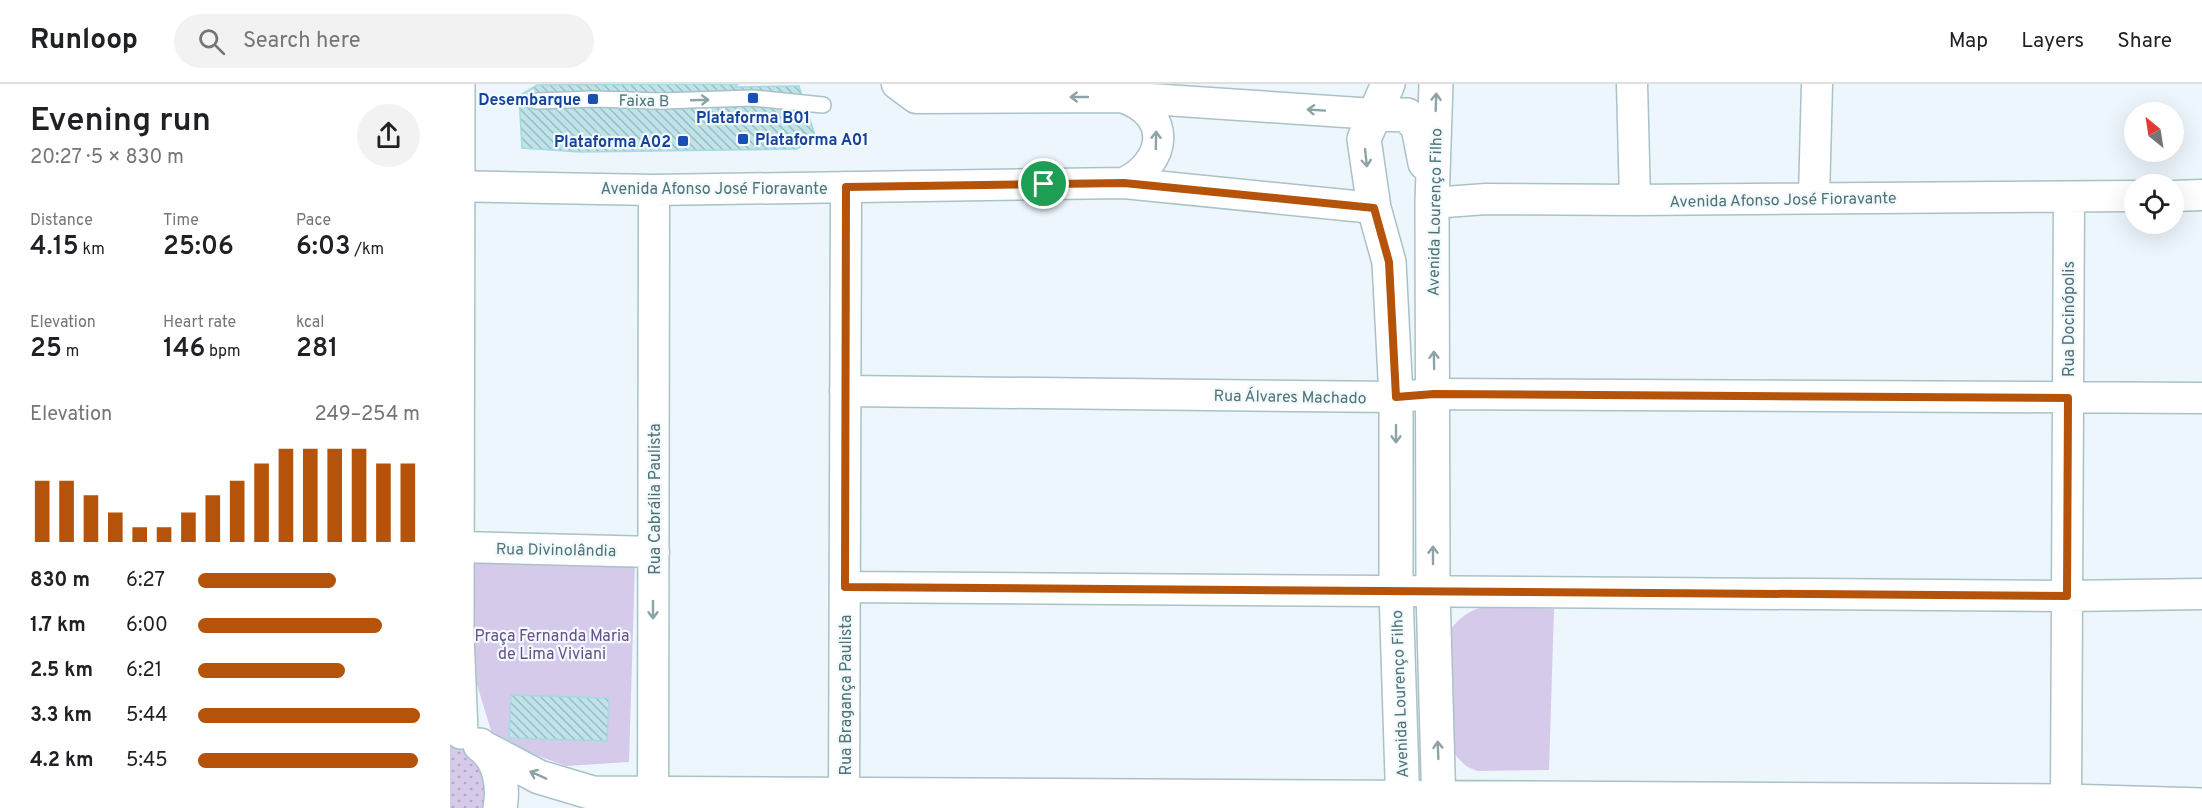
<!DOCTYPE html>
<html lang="en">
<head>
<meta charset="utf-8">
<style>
  body { margin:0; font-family:Overpass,sans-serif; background:#f2f2f2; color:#202124; height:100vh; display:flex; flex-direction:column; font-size:22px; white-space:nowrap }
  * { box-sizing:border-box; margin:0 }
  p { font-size:20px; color:#757577 }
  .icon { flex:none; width:33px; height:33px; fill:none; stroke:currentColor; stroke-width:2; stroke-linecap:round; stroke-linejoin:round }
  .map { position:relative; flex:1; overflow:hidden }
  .drawer { display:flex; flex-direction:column; background:#fff; width:450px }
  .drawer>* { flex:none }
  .needle { width:39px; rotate:330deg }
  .tools { position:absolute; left:1674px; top:18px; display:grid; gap:12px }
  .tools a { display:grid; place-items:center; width:60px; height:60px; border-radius:50%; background:#fff; box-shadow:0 6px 24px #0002; font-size:30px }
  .pin { position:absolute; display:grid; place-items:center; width:51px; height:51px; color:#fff; margin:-26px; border:3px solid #fff; border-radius:50%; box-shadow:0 2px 6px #0007 }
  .round { display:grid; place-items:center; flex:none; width:63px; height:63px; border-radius:32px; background:#f2f2f2 }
  .headline { display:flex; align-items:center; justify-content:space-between; height:102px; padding:0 30px }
  h1 { font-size:33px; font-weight:600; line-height:45px }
  .figures { display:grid; grid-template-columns:repeat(3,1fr); gap:9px; height:102px; padding:6px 30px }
  .figures div { display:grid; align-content:center }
  .figures b { font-size:26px; font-weight:600 }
  .figures small { font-size:16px; font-weight:400 }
  .figures p { font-size:16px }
  .chart { height:168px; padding:12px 30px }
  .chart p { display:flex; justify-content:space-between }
  .chart svg { width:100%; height:108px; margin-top:6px; stroke:#b45309; stroke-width:6 }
  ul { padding:0 30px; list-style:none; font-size:20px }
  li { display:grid; grid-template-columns:96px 72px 1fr; align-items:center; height:45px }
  li i { height:15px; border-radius:8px; background:#b45309 }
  header { display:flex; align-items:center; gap:36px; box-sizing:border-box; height:84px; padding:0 30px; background:#fff; border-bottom:2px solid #e0e0e0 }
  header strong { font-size:28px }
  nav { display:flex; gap:33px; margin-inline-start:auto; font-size:21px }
  .search { width:420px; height:54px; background:#f2f2f2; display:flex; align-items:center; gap:15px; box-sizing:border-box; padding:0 21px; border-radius:33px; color:#757577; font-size:22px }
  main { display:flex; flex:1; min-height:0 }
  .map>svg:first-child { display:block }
</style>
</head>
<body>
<header>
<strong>Runloop</strong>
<div class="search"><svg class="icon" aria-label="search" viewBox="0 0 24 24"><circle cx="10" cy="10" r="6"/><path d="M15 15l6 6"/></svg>Search here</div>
<nav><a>Map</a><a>Layers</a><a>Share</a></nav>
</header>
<main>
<section class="drawer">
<div class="headline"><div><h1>Evening run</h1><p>20:27 · 5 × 830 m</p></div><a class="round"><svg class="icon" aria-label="share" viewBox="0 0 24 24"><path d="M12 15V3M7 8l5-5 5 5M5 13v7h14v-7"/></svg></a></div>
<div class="figures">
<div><p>Distance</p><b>4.15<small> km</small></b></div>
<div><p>Time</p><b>25:06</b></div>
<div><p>Pace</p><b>6:03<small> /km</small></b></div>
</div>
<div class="figures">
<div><p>Elevation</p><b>25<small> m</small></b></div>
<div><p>Heart rate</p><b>146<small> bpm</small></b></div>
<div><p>kcal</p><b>281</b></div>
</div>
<div class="chart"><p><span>Elevation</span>249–254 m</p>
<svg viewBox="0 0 160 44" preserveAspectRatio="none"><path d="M5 44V19M15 44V19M25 44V25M35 44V32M45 44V38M55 44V38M65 44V32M75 44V25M85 44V19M95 44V12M105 44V6M115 44V6M125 44V6M135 44V6M145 44V12M155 44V12"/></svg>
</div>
<ul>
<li><b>830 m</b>6:27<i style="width:62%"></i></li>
<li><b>1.7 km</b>6:00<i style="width:83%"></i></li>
<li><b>2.5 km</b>6:21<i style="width:66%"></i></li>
<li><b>3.3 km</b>5:44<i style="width:100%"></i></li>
<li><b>4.2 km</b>5:45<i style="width:99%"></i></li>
</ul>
</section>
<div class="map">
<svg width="1752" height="724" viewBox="0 0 1752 724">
  <defs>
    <pattern id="grass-dots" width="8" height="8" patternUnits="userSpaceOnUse" patternTransform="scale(1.5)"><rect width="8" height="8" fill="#d5caea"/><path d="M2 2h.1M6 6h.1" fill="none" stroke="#afa8c2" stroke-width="1.8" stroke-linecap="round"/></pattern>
    <pattern id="building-back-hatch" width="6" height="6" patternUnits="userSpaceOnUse" patternTransform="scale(1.5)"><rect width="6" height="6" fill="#bee3e9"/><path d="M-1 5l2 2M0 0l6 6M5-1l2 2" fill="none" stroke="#9dbcc2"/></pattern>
  </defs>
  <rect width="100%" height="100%" fill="#ecf6fc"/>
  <!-- grass -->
  <path fill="url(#grass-dots)" d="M0 658 19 667 38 698 37 724H0Z"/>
  <!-- park -->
  <path fill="#d5caea" d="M20 478 185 479 179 678 116 682 44 656 21 581Z
    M1035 522 1104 525 1099 686 1027 687 1016 682 1007 673 1000 662V546C1010 533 1019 527 1035 522Z"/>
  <!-- building -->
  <path fill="url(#building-back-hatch)" stroke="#a6dae2" stroke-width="1.5" d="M225 0H288L285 3 349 2 366 54 347 65 130 68 72 64 69 12 87 1Z
    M61 611 159 614 157 657 59 654Z"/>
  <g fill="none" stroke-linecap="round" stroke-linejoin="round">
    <defs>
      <path id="service" d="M86 17 143 15 211 17 303 14 373 21"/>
      <path id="minor" d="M447 0 466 14 671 13 924 30
        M1182 0 1185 116
        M672 13C723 30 717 78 674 99
        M0 102 204 106 674 99 924 124
        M1724 112 1752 111
        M1364 113 1367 0
        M982 119 1036 115 1185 116 1684 112
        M395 307 946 313 984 310 1752 314
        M8 463 204 468
        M395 503 1617 512 1752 510
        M1616 717 1619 113
        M203 724 204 106
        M394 724 396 103"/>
      <path id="tertiary" d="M8 0 7 551 11 648
        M938 0 914 55 924 124 939 178 946 313V507L953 724
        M986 0 982 119 983 507 989 724
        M924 30 957 31 968 43 975 79
        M30 661C50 675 54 702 50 724
        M34 664 89 693 143 709 1616 717 1752 721"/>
    </defs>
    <!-- service casing -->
    <use href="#service" stroke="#a9c2c7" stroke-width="18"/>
    <!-- minor casing -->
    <use href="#minor" stroke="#a9c2c7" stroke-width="33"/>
    <!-- tertiary casing -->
    <use href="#tertiary" stroke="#a9c2c7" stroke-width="36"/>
    <!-- service -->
    <use href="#service" stroke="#fff" stroke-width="15"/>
    <!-- minor -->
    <use href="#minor" stroke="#fff" stroke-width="30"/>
    <!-- tertiary -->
    <use href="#tertiary" stroke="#fff" stroke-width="33"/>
  </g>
  <!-- one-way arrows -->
  <defs><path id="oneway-shaft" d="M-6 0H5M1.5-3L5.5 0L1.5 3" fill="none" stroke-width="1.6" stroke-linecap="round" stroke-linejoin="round" transform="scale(1.5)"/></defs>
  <g stroke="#8da3a7">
    <use href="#oneway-shaft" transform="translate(629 13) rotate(180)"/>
    <use href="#oneway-shaft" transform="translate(250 16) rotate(-2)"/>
    <use href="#oneway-shaft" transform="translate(986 18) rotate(-88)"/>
    <use href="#oneway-shaft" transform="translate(866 26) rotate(-176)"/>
    <use href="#oneway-shaft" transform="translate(706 56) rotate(-89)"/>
    <use href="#oneway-shaft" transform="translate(916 74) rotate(84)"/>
    <use href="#oneway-shaft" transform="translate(984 276) rotate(-91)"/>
    <use href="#oneway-shaft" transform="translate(946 350) rotate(90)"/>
    <use href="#oneway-shaft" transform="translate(983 471) rotate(-90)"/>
    <use href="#oneway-shaft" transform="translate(203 526) rotate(90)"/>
    <use href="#oneway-shaft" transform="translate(988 666) rotate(-92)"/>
    <use href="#oneway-shaft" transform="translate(88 691) rotate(-156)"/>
  </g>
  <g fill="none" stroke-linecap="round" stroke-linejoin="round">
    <defs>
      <path id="route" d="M674 99 924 124 939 178 946 313 984 310 1618 314 1617 512 395 503 396 103Z"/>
    </defs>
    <!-- route casing -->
    <use href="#route" stroke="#fff" stroke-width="12"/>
    <!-- route -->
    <use href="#route" stroke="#b45309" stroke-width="8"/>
  </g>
  <!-- markers -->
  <g fill="#1a4fb4" stroke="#f2fafe" stroke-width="2">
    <rect x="297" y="8" width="12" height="12" rx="3"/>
    <rect x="137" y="9" width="12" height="12" rx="3"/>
    <rect x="287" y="49" width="12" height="12" rx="3"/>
    <rect x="227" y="51" width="12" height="12" rx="3"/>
  </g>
  <g text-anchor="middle" stroke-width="4.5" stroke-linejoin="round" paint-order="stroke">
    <!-- transit labels -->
    <g font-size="16" font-weight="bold" fill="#164399" stroke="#f2fafe" text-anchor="end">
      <text x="131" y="21">Desembarque</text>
      <text x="303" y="39" text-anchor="middle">Plataforma B01</text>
      <text x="305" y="61" text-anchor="start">Plataforma A01</text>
      <text x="221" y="63">Plataforma A02</text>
    </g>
    <!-- street labels -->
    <g font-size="16" fill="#4f7277" stroke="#f2fafe">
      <text transform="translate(194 16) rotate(1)" y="6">Faixa B</text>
      <text x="264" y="110">Avenida Afonso José Fioravante</text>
      <text transform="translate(1333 115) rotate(-1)" y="6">Avenida Afonso José Fioravante</text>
      <text transform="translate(984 128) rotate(-89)" y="6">Avenida Lourenço Filho</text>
      <text transform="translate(1618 235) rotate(-90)" y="6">Rua Docinópolis</text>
      <text transform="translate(840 312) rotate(1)" y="6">Rua Álvares Machado</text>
      <text transform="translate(204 415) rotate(-90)" y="6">Rua Cabrália Paulista</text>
      <text transform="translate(106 465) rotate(1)" y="6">Rua Divinolândia</text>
      <text transform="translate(949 610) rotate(-92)" y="6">Avenida Lourenço Filho</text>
      <text transform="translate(395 611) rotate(-90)" y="6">Rua Bragança Paulista</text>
    </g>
    <!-- park labels -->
    <g font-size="16" fill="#684d88" stroke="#f2fafe">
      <text x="102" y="557">Praça Fernanda Maria<tspan x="102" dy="18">de Lima Viviani</tspan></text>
    </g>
  </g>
</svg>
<div class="tools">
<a><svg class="needle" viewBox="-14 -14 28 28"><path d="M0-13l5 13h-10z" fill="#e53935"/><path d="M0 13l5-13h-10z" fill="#757577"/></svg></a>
<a><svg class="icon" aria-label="locate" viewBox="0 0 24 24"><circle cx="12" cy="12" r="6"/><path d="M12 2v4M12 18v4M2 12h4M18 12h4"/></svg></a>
</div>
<div class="pin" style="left:594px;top:100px;background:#1e9e55"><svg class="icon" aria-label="arrive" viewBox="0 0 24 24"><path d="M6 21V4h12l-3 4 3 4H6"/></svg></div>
</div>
</main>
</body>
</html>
